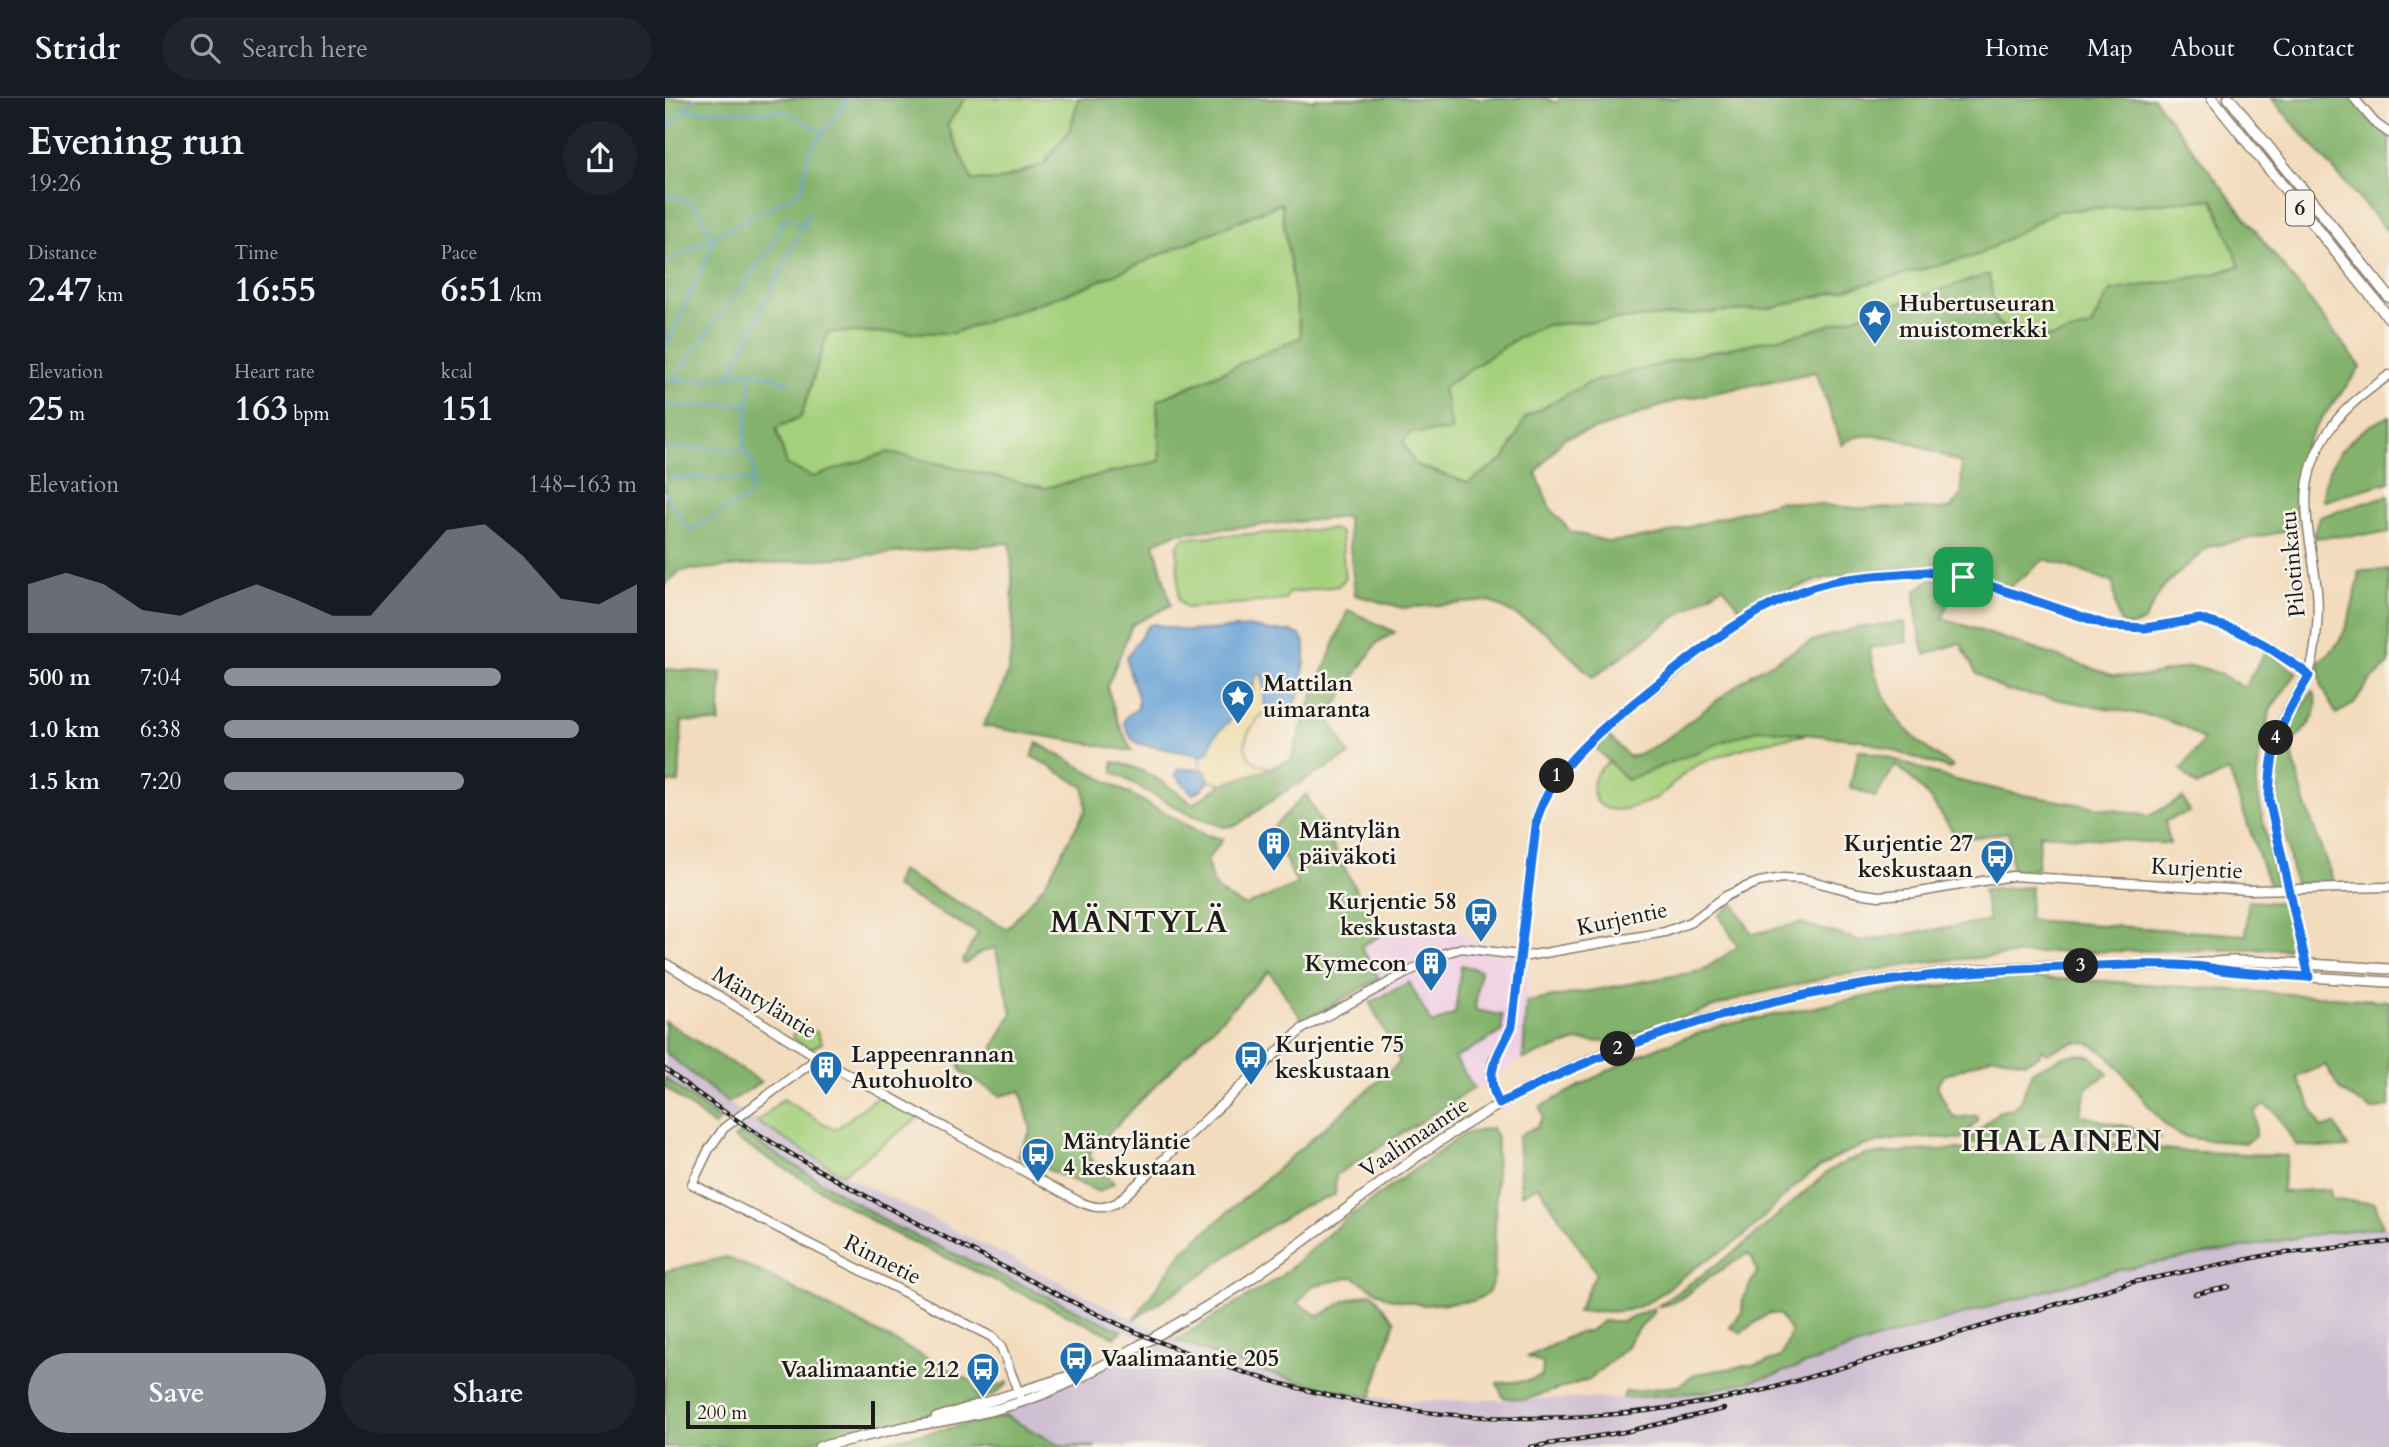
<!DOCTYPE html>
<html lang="en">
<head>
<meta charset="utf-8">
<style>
  body { margin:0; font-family:Cardo,serif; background:#20242c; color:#f1f3f6; height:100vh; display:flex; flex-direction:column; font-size:26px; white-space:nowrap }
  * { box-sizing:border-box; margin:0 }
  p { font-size:23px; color:#9ea1a6 }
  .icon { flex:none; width:38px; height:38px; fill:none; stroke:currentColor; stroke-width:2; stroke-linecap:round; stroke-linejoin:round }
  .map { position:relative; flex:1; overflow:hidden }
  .sheet { display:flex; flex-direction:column; background:#171b24; width:665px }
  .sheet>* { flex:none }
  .scale { position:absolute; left:21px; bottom:18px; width:189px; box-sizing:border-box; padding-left:7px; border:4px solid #1c1c1c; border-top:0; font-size:19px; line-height:24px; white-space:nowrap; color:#1c1c1c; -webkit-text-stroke:5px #f7f3e8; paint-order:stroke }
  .pin { position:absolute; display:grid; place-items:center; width:60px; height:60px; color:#fff; margin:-30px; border-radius:14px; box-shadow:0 4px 10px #0006 }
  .km { position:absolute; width:35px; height:35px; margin:-18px; border-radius:50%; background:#222; color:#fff; font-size:19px; line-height:35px; text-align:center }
  .round { display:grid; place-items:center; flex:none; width:74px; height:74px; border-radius:37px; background:#20242c }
  .summary { display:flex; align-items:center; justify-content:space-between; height:119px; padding:0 28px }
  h1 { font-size:38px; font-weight:700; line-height:52px }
  .stats { display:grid; grid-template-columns:repeat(3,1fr); gap:10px; height:119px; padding:7px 28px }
  .stats div { display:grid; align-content:center }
  .stats b { font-size:35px; font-weight:700 }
  .stats small { font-size:19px; font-weight:400 }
  .stats p { font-size:19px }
  .chart { height:196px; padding:14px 28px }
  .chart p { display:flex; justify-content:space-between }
  .chart svg { width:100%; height:126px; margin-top:7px; fill:#8c9099; opacity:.7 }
  .primary-button { display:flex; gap:14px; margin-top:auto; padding:14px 28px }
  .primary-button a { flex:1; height:80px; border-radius:42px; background:#8c9099; color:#fff; font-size:28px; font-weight:700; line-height:80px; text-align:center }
  .primary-button a+a { background:#20242c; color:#f1f3f6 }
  ul { padding:0 28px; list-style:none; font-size:23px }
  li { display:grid; grid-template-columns:112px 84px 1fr; align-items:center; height:52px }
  li i { height:18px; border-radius:9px; background:#8c9099 }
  header { display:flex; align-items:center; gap:42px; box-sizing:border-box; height:98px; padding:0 35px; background:#171b24; border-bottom:2px solid #363941 }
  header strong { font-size:33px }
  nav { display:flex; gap:38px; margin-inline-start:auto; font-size:24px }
  .search { width:490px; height:63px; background:#20242c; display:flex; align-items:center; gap:18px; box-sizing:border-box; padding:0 24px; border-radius:38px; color:#9ea1a6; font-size:26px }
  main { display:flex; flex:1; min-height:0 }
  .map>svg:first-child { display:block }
</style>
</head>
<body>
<header>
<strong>Stridr</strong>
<div class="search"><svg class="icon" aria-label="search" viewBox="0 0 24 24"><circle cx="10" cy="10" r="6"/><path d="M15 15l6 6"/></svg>Search here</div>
<nav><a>Home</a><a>Map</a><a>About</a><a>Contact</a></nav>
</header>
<main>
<section class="sheet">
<div class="summary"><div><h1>Evening run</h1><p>19:26</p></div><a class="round"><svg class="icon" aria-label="share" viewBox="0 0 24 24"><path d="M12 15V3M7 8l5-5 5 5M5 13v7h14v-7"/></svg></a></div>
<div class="stats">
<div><p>Distance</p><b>2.47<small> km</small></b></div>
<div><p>Time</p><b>16:55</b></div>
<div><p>Pace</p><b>6:51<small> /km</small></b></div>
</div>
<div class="stats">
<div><p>Elevation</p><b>25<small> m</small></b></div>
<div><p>Heart rate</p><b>163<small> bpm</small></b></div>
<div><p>kcal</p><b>151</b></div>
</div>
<div class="chart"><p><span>Elevation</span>148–163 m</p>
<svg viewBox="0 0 160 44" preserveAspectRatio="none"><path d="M0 44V27L10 23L20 27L30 36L40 38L50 32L60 27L70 32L80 38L90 38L100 23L110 8L120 6L130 17L140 32L150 34L160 27V44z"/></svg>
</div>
<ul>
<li><b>500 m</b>7:04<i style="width:67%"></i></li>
<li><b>1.0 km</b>6:38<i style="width:86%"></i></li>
<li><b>1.5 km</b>7:20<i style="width:58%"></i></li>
</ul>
<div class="primary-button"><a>Save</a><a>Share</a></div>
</section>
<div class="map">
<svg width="1724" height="1349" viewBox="0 0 1724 1349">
  <rect width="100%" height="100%" fill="#f7f3e8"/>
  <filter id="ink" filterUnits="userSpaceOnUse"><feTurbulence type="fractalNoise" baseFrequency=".0143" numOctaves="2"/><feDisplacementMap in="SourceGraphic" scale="14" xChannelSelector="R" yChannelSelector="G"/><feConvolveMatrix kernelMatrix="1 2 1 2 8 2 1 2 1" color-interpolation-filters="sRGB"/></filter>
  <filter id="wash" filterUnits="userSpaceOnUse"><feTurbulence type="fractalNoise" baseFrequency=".00686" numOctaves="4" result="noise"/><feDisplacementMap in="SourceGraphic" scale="28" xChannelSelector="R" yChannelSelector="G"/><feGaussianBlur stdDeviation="1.57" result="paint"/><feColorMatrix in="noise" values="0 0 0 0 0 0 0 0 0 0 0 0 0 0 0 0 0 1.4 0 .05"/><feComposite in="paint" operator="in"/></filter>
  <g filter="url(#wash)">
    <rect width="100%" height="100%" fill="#f3dcbd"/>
    <!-- built -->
    <path fill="#f0d0e4" d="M792 831 808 843 866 855 858 961 809 990 790 960 810 912 796 867 790 916 767 926 744 884 705 905 698 891 714 881 696 848 715 838Z"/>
    <!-- industrial -->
    <path fill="#cebed1" d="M0 954 63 1005 177 1076 511 1242 544 1256 678 1294 737 1303 958 1300 1039 1294 1107 1278 1207 1243 1452 1172 1659 1135 1724 1128V1349L398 1348 388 1344 342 1319 334 1320 330 1307 367 1296 417 1277 479 1242 229 1128 113 1059 55 1022 0 980Z"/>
    <!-- green -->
    <path fill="#a4d07c" stroke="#60764c" stroke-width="2" d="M301 0H414L405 31 379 66 333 83 307 82 282 27Z
      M1548 101 1575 167 1549 176 1425 229 1387 239 1350 238 1331 223 1324 177 1142 234 1027 258 861 319 840 360 803 385 749 366 738 344 778 290 852 240 881 227 1107 210 1313 157 1392 113Z
      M616 105 636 239 492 303 495 363 380 390 223 354 148 380 122 367 111 329 136 319 163 234 288 235 420 189Z
      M669 431 676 435 680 481 673 488 623 495 620 502 521 510 514 502 512 448 518 440Z
      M1058 624 1142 637C1106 641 1067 652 1034 666 1014 676 1010 687 993 699 983 706 970 708 958 711 952 712 943 712 937 708 931 704 928 697 928 690 929 653 976 661 1000 651 1020 644 1039 633 1058 624Z
      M132 930 152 934 157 945 145 951 129 941 128 936Z
      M214 997 253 1020 177 1076 92 1024 118 1001 170 1032Z"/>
    <!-- forest -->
    <path fill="#83b26c" stroke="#506744" stroke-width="2" fill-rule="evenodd" d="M0 0H300L282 27 307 82 333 83 379 66 405 31 414 0H641L649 3V0H881L891 5 895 0H1488L1696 269C1678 294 1651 323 1639 350 1631 371 1629 409 1632 431L1543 449 1498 489 1479 523 1466 529 1456 525C1449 513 1451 498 1448 484L1380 461 1345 489 1276 466 1220 471 1160 480 1118 494 1079 516 1058 488 1003 524 928 580 880 533 825 503 738 510 690 497 682 419 512 435 489 445 506 507 467 527 442 589 454 626 467 653 318 628C327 610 339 592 343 572 350 541 348 479 345 445L15 473 0 487ZM1548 101 1575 168 1549 176 1445 193 1425 229 1387 239 1350 238 1331 224 1324 176 1142 234 1027 258 923 285 861 319 840 360 803 385 750 367 738 344 745 335 787 333 778 290 852 240 881 227 1107 210 1313 157 1392 113ZM616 105 636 239 492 303 495 363 380 390 223 354 148 379 122 367 111 330 136 319 163 234 288 235 420 189ZM1151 274 1177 347C1205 322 1266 353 1296 365L1297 397 1285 411 1190 410 1114 403 996 437 945 444 906 434 885 410 871 375 899 340 939 329 1010 303Z
      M1606 0H1689L1724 35V135Z
      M1724 318V384L1658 403C1658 362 1688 334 1724 318Z
      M1724 397V435L1648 440 1654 419Z
      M1724 472V566L1704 584 1689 606 1671 616 1657 589 1653 563C1683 548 1686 510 1694 480L1693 473Z
      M1264 482 1290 483 1278 520 1447 577 1475 579 1524 569 1538 570 1555 576 1579 590 1601 553 1632 575 1606 610 1595 652 1591 687 1611 787H1604L1564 673 1532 688 1516 672 1539 642 1518 628 1491 619 1339 592 1311 575 1295 545 1260 557 1252 522 1250 494Z
      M683 512 730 534 712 545 663 619 684 657 619 694 572 727 559 729 521 715 448 674V664C480 669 502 687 528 706L558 686 587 677 626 662 641 615Z
      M1240 524 1242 544 1204 550C1215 607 1239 639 1288 668L1285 671 1196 642 1095 631 1057 644 962 682 928 647 941 635 965 660 996 645 1088 575 1147 543 1190 530Z
      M0 571 57 575 54 625 17 623 14 685 0 684Z
      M1648 593C1660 614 1638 633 1625 647L1640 705 1669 785 1630 787 1609 678 1619 634Z
      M372 645 538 736 558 741 542 762C547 793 553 795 581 808L632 786 606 731 641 696 715 838 696 848 714 881 638 923 604 873 422 1057 449 1085 434 1094 352 1058 366 1032 356 993 335 998 297 974 293 962 321 957 326 954 347 915 330 850 316 854 300 866 297 864 313 835 229 789 235 773 342 831 380 786 421 711 419 689 367 658Z
      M1194 652 1216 657 1286 681 1353 696 1484 718 1518 700 1524 714 1500 723 1505 746 1375 736 1372 771 1347 774 1344 734 1293 742C1274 711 1259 690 1231 667L1210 699 1185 689Z
      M1366 789 1364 822 1581 837 1583 803 1620 805 1630 851 1389 854 1272 863 1169 878 1082 898 945 944 912 943 858 961 861 904 1036 873 1073 849 1054 817 1069 806 1087 836 1135 825 1197 843 1324 823 1318 792Z
      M796 867 815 872 810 912 837 917V934L790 960 809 990 671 1077 670 1097 639 1108 591 1137 532 1180 469 1221 517 1154 735 964 705 905 744 884 767 926 790 916Z
      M1344 879 1437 883 1724 903V1009L1707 1012 1676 993 1660 967 1632 979 1656 1030 1670 1026 1683 1050 1632 1048 1609 1013 1599 1007 1590 1013 1591 1038 1581 1045C1565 1043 1528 1043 1515 1037 1483 1023 1448 940 1412 944 1403 945 1391 952 1381 955L1376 951 1374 958 1359 964 1329 958 1278 978 1272 987 1283 1011 1290 1020 1312 1017 1313 1023 1295 1041C1227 1036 1178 1044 1127 1091 1111 1106 1097 1122 1081 1136 1065 1150 1045 1159 1027 1172 1008 1185 992 1202 970 1210 950 1217 932 1211 912 1214L931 1175 874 1088 856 1097 853 1038 872 1028 878 1019 875 1009 963 962 996 948 1055 928 1204 898Z
      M0 923 96 984 63 1005 0 954Z
      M1412 956 1427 959 1443 976 1422 989 1415 1017 1490 1036 1495 1040 1395 1034 1352 1044 1301 1045 1333 1014 1348 1010 1356 1003 1367 973 1397 959Z
      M0 980 55 1022 49 1028 0 989Z
      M827 1030 832 1039 829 1180 823 1195 809 1203 758 1207 723 1200 688 1179 647 1188 633 1205 654 1218 682 1202 707 1195 730 1223 706 1299C640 1288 573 1267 511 1242L615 1179 678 1123 799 1036Z
      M76 1035 229 1128 457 1233 450 1239 224 1133 69 1040Z
      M1397 1039 1516 1053 1622 1058 1616 1094 1665 1091 1667 1102 1710 1105 1718 1129 1659 1135 1452 1172 1207 1243 1107 1278 1039 1294 958 1300 960 1294 1013 1288 1031 1276 1098 1265 1116 1259 1126 1234 1115 1217 1104 1215 1076 1235 1065 1229 1077 1214 1078 1200 1092 1174 1087 1160 1082 1156C1069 1164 1055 1172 1042 1181 1027 1191 1012 1208 993 1208L1076 1149 1165 1072 1180 1064 1201 1057 1250 1053 1293 1051 1314 1054 1352 1052Z
      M61 1159 104 1178 306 1283 312 1297 343 1284 342 1287 328 1297 267 1316 121 1349H0V1173Z
      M988 1210 990 1213 965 1241 962 1249 925 1281 859 1302 838 1299 832 1285 862 1283 877 1278 878 1265 863 1259 909 1236 924 1233 938 1223H958Z
      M341 1318 388 1344 398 1348 431 1349H193Z"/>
    <!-- sand -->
    <path fill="#eeda9e" stroke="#857b5d" stroke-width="2" d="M592 575H596C602 587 597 601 601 614 577 633 568 662 606 670L558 686 544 683 541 674 536 671 534 658H538L550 637 584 604Z"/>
    <!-- water -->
    <path fill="#67a2d7" stroke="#425f7a" stroke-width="2" d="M488 526 523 533 591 529 603 533H624L635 537 640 546V563L635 594 628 609 622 616 614 619 606 618C594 605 602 590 596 575H592L584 604 550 637 544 653 538 658 475 646 467 641 459 626 461 619 473 610C476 593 461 576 462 559L483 528Z
      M513 671H536L541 674 544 683 537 691 528 696 510 677Z"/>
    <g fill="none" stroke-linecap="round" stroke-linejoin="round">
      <!-- stream -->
      <path stroke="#67a2d7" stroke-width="2" d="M20 12 122 14 159 35
        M0 33 30 0
        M0 97 29 104 47 139V149L0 252
        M0 165 136 93 144 54 184 0
        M65 277 145 113
        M0 282H44L87 273 123 284
        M7 282 104 152 119 120 139 126
        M0 309 83 306
        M0 349 78 352
        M0 382 26 379 87 383
        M0 395 25 433 86 397 89 368 79 352 87 273"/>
    </g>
  </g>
  <g filter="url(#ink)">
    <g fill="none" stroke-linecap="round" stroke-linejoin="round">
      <defs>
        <path id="tertiary" d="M1689 0 1710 25 1724 35
          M0 865 161 964 413 1103C428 1110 438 1112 453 1104L637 931 777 856 797 850 862 858 1000 834 1026 824 1061 798 1076 791 1094 784 1118 780 1139 781 1193 795 1214 798 1249 795 1347 778 1584 792 1724 789
          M1644 879 1604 702C1605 673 1607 645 1620 618 1629 598 1643 583 1648 561 1652 538 1654 515 1652 492 1645 429 1625 385 1668 327 1682 307 1704 292 1724 277
          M154 959 59 1030 44 1051 27 1086 327 1239 336 1249 355 1298
          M834 1006 826 986 827 971 828 963 847 928 871 720C878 703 884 688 896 674 924 638 963 611 999 583 1037 552 1076 518 1121 499 1171 478 1245 468 1298 479L1445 528 1480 530 1535 521 1571 532 1600 547 1629 565 1644 578"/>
        <path id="secondary" d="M1540 869 1598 876 1724 884
          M271 1320 411 1276
          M241 1329C281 1323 320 1316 359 1303 404 1288 446 1263 488 1240 520 1221 553 1203 584 1182 668 1125 744 1057 833 1007 976 926 1138 888 1300 873 1366 867 1433 868 1500 868 1524 868 1548 862 1572 863 1623 864 1673 868 1724 871
          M154 1349 244 1328"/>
        <path id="trunk" d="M1547 0 1724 220
          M1564 0 1724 199"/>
      </defs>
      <!-- tertiary casing -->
      <use href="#tertiary" stroke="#887c6c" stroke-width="11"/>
      <!-- secondary casing -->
      <use href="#secondary" stroke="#887c6c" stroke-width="12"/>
      <!-- trunk casing -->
      <use href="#trunk" stroke="#887c6c" stroke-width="13"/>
      <!-- tertiary -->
      <use href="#tertiary" stroke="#fff" stroke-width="8"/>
      <!-- secondary -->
      <use href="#secondary" stroke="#fff" stroke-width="9"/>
      <!-- trunk -->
      <use href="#trunk" stroke="#fff" stroke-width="10"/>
      <defs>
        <path id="rail" d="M0 971C97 1046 204 1101 313 1156 377 1188 441 1223 507 1249 709 1328 894 1340 1104 1291L1464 1185 1603 1157 1724 1144
          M1530 1196 1564 1189
          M865 1349 959 1334 1059 1311"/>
      </defs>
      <!-- rail casing -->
      <use href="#rail" stroke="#1c1c1c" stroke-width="4.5"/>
      <!-- rail -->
      <use href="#rail" stroke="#f7f3e8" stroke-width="2" stroke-dasharray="5" stroke-linecap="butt"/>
    </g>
  </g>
  <g fill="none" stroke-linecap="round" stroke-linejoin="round" filter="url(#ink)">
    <defs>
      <path id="route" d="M1261 474 1298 479 1445 528 1480 530 1535 521 1571 532 1600 547 1639 573 1644 578C1615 626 1605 646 1604 702L1644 879C1618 877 1591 876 1565 873 1552 872 1540 868 1528 868 1486 865 1442 868 1401 869 1199 874 1014 911 834 1006 817 972 834 958 847 928L872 720C886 679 914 651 947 623 1014 570 1081 505 1166 484 1197 477 1230 477 1261 474Z"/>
    </defs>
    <!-- route casing -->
    <use href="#route" stroke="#fff" stroke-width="14"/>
    <!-- route -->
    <use href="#route" stroke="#1a73e8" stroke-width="9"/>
  </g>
  <!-- icons -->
  <defs>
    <symbol id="sight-pin" viewBox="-11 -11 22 30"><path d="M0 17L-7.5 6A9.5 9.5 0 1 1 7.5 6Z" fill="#1f6fb2" stroke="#f7f3e8"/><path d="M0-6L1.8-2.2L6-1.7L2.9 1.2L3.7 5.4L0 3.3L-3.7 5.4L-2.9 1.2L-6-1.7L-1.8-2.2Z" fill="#fff"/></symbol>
    <symbol id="building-pin" viewBox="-11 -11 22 30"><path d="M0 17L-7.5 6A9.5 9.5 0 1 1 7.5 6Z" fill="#1f6fb2" stroke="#f7f3e8"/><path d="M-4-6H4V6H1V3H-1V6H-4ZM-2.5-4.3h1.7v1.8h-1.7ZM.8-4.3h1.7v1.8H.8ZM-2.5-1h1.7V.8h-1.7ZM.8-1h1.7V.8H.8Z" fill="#fff"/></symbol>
    <symbol id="bus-pin" viewBox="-11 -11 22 30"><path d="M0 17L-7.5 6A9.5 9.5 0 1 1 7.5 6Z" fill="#1f6fb2" stroke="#f7f3e8"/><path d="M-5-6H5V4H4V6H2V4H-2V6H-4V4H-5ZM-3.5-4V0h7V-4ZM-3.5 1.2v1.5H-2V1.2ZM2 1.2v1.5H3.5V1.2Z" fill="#fff"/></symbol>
  </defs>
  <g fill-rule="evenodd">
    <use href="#sight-pin" x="1191" y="199" width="38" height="52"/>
    <use href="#sight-pin" x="554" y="579" width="38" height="52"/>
    <use href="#building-pin" x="590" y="726" width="38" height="52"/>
    <use href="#bus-pin" x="1313" y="739" width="38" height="52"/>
    <use href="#bus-pin" x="797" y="797" width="38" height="52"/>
    <use href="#building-pin" x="747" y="846" width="38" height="52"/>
    <use href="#bus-pin" x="567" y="940" width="38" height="52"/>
    <use href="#building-pin" x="142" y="950" width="38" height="52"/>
    <use href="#bus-pin" x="354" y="1037" width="38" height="52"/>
    <use href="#bus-pin" x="392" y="1241" width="38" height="52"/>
    <use href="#bus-pin" x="299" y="1252" width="38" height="52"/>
  </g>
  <g text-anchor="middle" stroke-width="5" stroke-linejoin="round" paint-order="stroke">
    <!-- shield labels -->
    <rect fill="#f7f3e8" stroke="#5e5c59" stroke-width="2" x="1621" y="92.5" width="28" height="35" rx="5"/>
    <g font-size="21" font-weight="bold" fill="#1c1c1c">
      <text x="1635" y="117">6</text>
    </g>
    <!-- poi labels -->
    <g font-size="23" font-weight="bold" fill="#1c1c1c" stroke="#f7f3e8" text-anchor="start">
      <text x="1234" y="213">Hubertuseuran<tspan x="1234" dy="26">muistomerkki</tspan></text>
      <text x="598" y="593">Mattilan<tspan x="598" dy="26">uimaranta</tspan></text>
      <text x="634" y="740">Mäntylän<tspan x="634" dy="26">päiväkoti</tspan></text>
      <text x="1308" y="753" text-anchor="end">Kurjentie 27<tspan x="1308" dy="26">keskustaan</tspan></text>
      <text x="792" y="811" text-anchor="end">Kurjentie 58<tspan x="792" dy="26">keskustasta</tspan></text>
      <text x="742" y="873" text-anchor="end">Kymecon</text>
      <text x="610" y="954">Kurjentie 75<tspan x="610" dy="26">keskustaan</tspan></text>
      <text x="186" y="964">Lappeenrannan<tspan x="186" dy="26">Autohuolto</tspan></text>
      <text x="398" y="1051">Mäntyläntie<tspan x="398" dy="26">4 keskustaan</tspan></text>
      <text x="436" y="1268">Vaalimaantie 205</text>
      <text x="294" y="1279" text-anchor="end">Vaalimaantie 212</text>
    </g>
    <!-- street labels -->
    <g font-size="23" fill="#1c1c1c" stroke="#f7f3e8">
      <text transform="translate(1627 466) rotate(-95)" y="8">Pilotinkatu</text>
      <text transform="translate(1532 770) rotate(3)" y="8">Kurjentie</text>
      <text transform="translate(957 820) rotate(-12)" y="8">Kurjentie</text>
      <text transform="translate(100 904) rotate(31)" y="8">Mäntyläntie</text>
      <text transform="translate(749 1039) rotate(-34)" y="8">Vaalimaantie</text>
      <text transform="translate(218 1161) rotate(27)" y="8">Rinnetie</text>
    </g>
    <!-- district labels -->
    <g font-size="30" font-weight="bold" letter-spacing="2" fill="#1c1c1c" stroke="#f7f3e8">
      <text x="475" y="834">MÄNTYLÄ</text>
      <text x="1397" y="1053">IHALAINEN</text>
    </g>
  </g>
</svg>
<div class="scale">200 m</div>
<div class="pin" style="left:1298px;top:479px;background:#1e9e55"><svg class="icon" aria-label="arrive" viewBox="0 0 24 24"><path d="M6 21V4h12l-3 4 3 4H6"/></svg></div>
<b class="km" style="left:892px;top:678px">1</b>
<b class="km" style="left:953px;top:951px">2</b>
<b class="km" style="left:1416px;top:868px">3</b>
<b class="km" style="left:1611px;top:640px">4</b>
</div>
</main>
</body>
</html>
